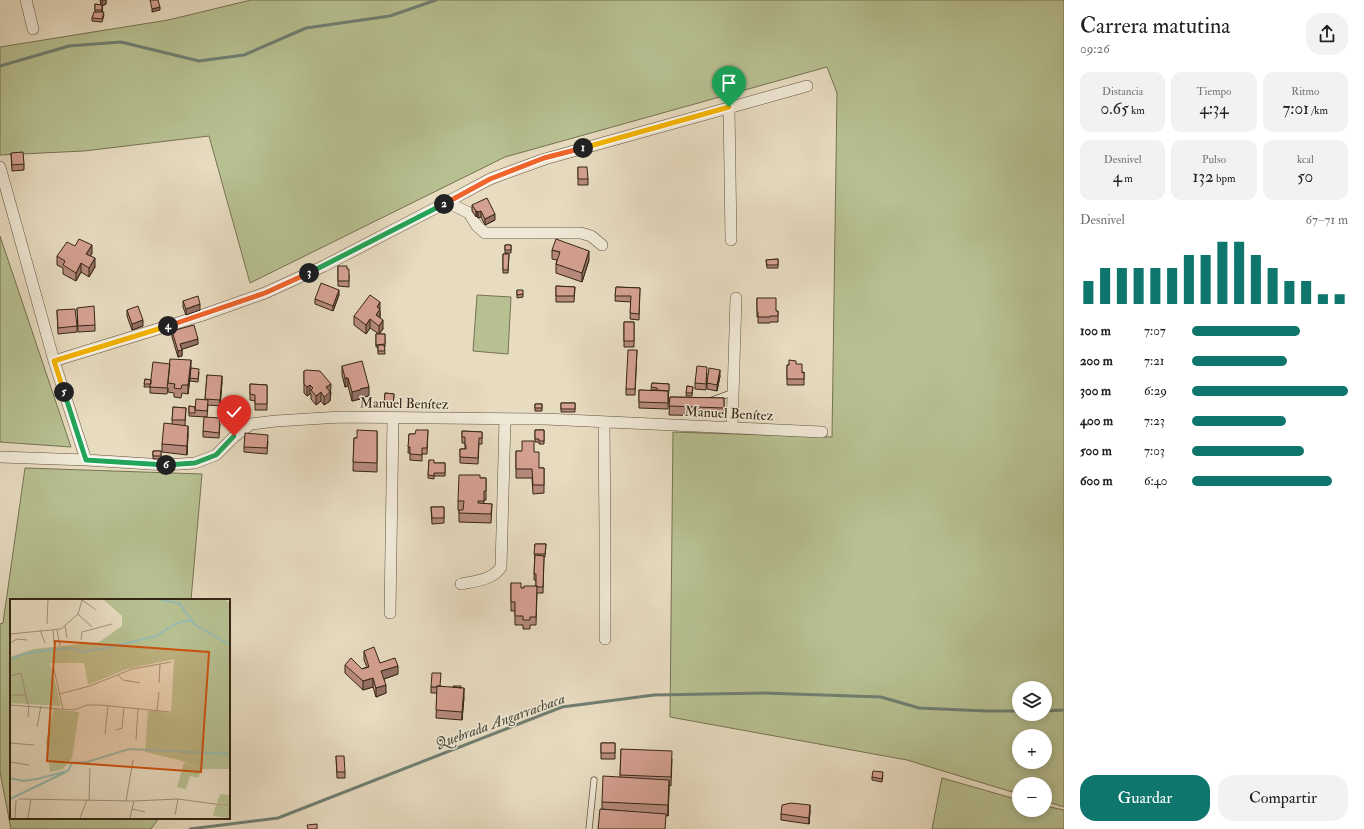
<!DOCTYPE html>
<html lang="es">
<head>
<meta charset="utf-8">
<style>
  body { margin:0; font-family:"IM FELL Double Pica",serif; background:#f2f2f2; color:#222; height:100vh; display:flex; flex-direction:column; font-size:15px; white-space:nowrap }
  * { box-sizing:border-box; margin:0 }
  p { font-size:13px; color:#767676 }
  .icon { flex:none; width:22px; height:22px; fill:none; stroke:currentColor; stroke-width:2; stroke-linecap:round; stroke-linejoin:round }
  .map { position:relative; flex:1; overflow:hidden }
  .sheet { display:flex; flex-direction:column; background:#fff; width:300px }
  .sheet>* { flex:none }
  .buttons { position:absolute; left:1012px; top:681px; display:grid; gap:8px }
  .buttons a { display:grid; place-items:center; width:40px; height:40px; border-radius:50%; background:#fff; box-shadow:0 2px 10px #0003; font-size:20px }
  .pin { position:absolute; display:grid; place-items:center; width:34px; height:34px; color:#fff; margin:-41px -17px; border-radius:50% 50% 50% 0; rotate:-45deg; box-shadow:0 0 4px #0007 }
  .pin .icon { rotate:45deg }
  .km { position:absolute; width:20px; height:20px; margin:-10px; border-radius:50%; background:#222; color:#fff; font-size:11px; line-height:20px; text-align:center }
  .round { display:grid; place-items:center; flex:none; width:42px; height:42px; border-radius:16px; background:#f2f2f2 }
  .headline { display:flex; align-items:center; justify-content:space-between; height:68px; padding:0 16px }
  h1 { font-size:22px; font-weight:600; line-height:30px }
  .stats { display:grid; grid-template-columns:repeat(3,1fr); gap:6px; height:68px; padding:4px 16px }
  .stats div { display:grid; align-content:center; border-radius:10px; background:#f2f2f2; text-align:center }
  .stats b { font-size:17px; font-weight:600 }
  .stats small { font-size:11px; font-weight:400 }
  .stats p { font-size:11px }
  .chart { height:112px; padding:8px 16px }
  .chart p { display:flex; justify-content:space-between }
  .chart svg { width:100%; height:72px; margin-top:4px; stroke:#0f766e; stroke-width:6 }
  .cta { display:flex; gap:8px; margin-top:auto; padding:8px 16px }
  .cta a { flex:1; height:46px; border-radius:16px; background:#0f766e; color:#fff; font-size:16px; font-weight:600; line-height:46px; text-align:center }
  .cta a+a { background:#f2f2f2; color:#222 }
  ul { padding:0 16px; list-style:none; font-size:13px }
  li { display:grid; grid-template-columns:64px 48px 1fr; align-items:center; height:30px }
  li i { height:10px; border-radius:5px; background:#0f766e }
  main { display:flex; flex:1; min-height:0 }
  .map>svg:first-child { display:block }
</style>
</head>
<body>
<main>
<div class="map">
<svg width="1064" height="829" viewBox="0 0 1064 829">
  <rect width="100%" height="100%" fill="#e7dbc0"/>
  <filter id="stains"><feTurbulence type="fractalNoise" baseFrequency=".005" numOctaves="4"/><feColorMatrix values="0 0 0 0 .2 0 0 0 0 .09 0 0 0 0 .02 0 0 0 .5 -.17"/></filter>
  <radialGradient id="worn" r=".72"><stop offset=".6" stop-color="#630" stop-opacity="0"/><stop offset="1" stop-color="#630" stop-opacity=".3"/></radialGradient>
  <!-- green -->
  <path fill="#b7c091" stroke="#767252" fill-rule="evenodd" d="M251 0H1064V807L1045 801V784H1019V794L907 760 670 717 673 432 832 437 837 93 827 67 505 157 250 283 209 136 84 151 0 155V47L168 20ZM1019 688H1045V714H1019ZM1019 736H1045V762H1019Z
    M0 236 71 447 0 442Z
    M477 295 511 297 508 354 473 351Z
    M25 468 202 474 191 600H11V818H159L151 829H11L0 772V624L3 623Z
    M942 778 1019 800V810H1045V806L1064 810V829H932Z"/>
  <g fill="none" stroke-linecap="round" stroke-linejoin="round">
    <!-- stream -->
    <path stroke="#707f72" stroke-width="3" d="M0 66 69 46 121 42 199 61 244 55 306 28 390 16 436 0
      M1045 711 1064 710
      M190 829 278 818 562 707 654 695 764 693 881 697 919 708 986 711H1019"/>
    <defs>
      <path id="service" d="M712 400 734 392
        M589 829 594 780"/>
      <path id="minor" d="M26 0 33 29
        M729 107 731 240
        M0 167 54 361 86 460
        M447 202 469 213 477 226 485 233H581L591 236 602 245
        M54 361 203 315 265 293 324 266 447 202 490 179 545 159 807 86
        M604 422 605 531V639
        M732 428 736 298
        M0 457 86 460 166 465 195 463 216 455 234 437 251 424 276 421 341 417 545 419 822 432
        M461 584C475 581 493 580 501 567L505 419
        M390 613 393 418"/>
    </defs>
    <!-- service casing -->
    <use href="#service" stroke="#62523f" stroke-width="7"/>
    <!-- minor casing -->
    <use href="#minor" stroke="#62523f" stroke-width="12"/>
    <!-- service -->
    <use href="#service" stroke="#efe8d6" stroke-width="5.5"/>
    <!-- minor -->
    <use href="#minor" stroke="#efe8d6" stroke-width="11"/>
  </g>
  <!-- wall -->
  <path fill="#b68a7d" stroke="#352514" d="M100 0H106V4L102 6V12L104 15 102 22 92 21V18L95 12V4L101 5Z
    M11 153 24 164V170L12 171Z
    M578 167 588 179V185H578Z
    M472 205 495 220 485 225 481 217 478 218 477 216 476 217 472 211Z
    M505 245H511V253H505Z
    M75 246 92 254 90 256 95 267 89 277 81 272 76 281 63 274V268L57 265V256Z
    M552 250 589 260 582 282 556 273V264L557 260 552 259Z
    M503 254H509L508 273H503Z
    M778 259V268H767L766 260Z
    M338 266 347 269 349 275V287L338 286Z
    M556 286 575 287 574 302H556Z
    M616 287 640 288 639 320 630 319 631 302 615 301Z
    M517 290 523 294V297L517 298Z
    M339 295 333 311 315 304V299Z
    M757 298 776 311H778V322H770V323H758V317H757Z
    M183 301 200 310 186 315 183 307Z
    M77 308 95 325V331L78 332Z
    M57 310 77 326V332L58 334Z
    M127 310 143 326 132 330 127 316Z
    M380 311V318L383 329 379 334 370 328 366 334 354 325V316Z
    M624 322H634V347H624Z
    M172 331 198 344 182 349V356L178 357 172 337Z
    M376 334H385V347H384L385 354H378V347H376Z
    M637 350 635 395H626V389Z
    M796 364 802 373 804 372V385H787V365Z
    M342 366 369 396 360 398V399L352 401 348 386 345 387 342 375Z
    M191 369 188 394 182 393 181 398 174 397V393L168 392V388L167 394 150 393V387H144L145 379 151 380Z
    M304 371 331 392 330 401 324 405 321 401 316 405 311 399V394H310L307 396 304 393Z
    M199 372 198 382 190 381V378Z
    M707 373 706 390 695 389V383Z
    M207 375 222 382 220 406 208 405 207 417 189 416V406L195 407 205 400Z
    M720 376 717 391 707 389V383Z
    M652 383 669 384 668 409 639 408V390L657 391V390H651Z
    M250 384 267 385V410H255V401L250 400Z
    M687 386 693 387 692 396H686Z
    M385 393 394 394 393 408H384Z
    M670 397 724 398V416L669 415Z
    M561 403H575V412H561Z
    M535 404H542V411H535Z
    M173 407 186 408 185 425 188 434 187 455 162 452V444L172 424Z
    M220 424 219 438 203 437V431Z
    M428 430 427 454H422V461L410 460V453H408L409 434H415Z
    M535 430H544V444H539V442H535Z
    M377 431V472L353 471 354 438H357Z
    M462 431 482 432V444H479L478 464 460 463V449H465V443H462Z
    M268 441 267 454 244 452V447Z
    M153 451H161V459H153Z
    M516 451 534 452 539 468H544V493L533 494 532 478H516Z
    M429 460 434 463H445V476H434V479L428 478Z
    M480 478H486V500H484V504H492L491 523 459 522V510H458V501Z
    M431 507H444V523L432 524Z
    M535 544H546L545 557H544L543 593H537L536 625H530V629H523V625H515V611H511V583L521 588 536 586V580H534Z
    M364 651 380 663 398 674 384 679 386 693 376 697 373 687 363 690 345 673V665L362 669 367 667 364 660Z
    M441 686 464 697 462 720 436 718 437 693H431V687Z
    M601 743H615V759H601Z
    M621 749 672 759 671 786 669 785 668 816 602 809V802L620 777Z
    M336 756 345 772V778H337Z
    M883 775 882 782 872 780V777Z
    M810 811 809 824 781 820V814Z"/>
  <!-- shaded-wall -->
  <path fill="#947066" stroke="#352514" d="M103 0H106V4L102 6V13V1Z
    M160 7V10L152 12V9Z
    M476 211H477V216L476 217Z
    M481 211V217L478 218V212Z
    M495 214V220L485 225V219Z
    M92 245V254L86 262V254Z
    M589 251V260L582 282V273Z
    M95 258V267L89 277V268Z
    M81 263V272L76 281V273Z
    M339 290V295L333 311V306Z
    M380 302V318L376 315 377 307Z
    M200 304V310L186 315V309Z
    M370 319V328L366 334V325Z
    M143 320V326L132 330V324Z
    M383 320V329L379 334V326Z
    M198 339V344L180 350V344Z
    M182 350V356L178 357V351Z
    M191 360V369L188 394V385Z
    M720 370V376L717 391V385Z
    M222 376V382L220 406V400Z
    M345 378H348V386L345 387Z
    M331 384 330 401 324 405V397L326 387Z
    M310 385V394L307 396V387Z
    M369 387V396L360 398V399L352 401V392L360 389Z
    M321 392V401L316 405V396Z
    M188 426V434L187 455V446Z
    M398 666V674L381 680V671Z
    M373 678V687L363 690V681Z
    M386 685V693L376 697V688Z
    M464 688V697L462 720V712Z
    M669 780V792L668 816V805Z
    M810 805V811L809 824V818Z"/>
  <!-- building -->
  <path fill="#d4a091" stroke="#352514" d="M150 0H158L160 7 152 9Z
    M95 4 102 5V10H95Z
    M94 12H104L102 19 92 18Z
    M23 152 24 164 12 165 11 153Z
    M578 167H587L588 179H578Z
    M487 198 495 214 485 219 481 211 478 212 477 211H476L472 205Z
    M79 239 92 245 86 254 95 258 89 268 81 263 76 273 63 265 65 261 57 256 67 242 75 246Z
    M556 239 589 251 582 273 556 264 560 252 552 250Z
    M505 245H511V250H505Z
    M503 254H509L508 270H503Z
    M778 259V265H767L766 260Z
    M338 266H347V269H349V281H338Z
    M321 283 339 290 333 306 315 299Z
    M556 286 575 287 574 296H556Z
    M616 287 640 288 639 314 630 313 631 296H615Z
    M517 290H523V294L517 295Z
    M370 295 380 302 377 307 380 309 376 315 383 320 379 326 370 319 366 325 354 316Z
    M198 296 200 304 186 309 183 301Z
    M757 298H776V311H778V316H770V317H758V312L757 311Z
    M94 306 95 325 78 326 77 308Z
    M138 306 143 320 132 324 127 310Z
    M75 309 77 326 58 328 57 310Z
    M624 322H634V341H624Z
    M194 325 198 339 180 344 182 350 178 351 172 331Z
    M376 334H385V344L376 345Z
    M378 345H384L385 351H378Z
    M628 350H637L635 389H626Z
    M170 359 191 360 188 385H182L181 389 174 388 175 384 168 383Z
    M789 360 796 361V364H802V373L804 372V379H787V365H789Z
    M362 361 369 387 360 389V390L352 392 348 378H345L342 366Z
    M153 362 170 364 167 388 150 387Z
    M697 366 707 367 706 384 695 383Z
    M191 368 199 369 198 379 190 378Z
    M709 368 720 370 717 385 707 383Z
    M306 370 320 371 331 384 326 387 330 392 324 397 321 392 316 396 311 390 313 388 310 385 307 387 304 384V371Z
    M207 375 222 376 220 400 205 399Z
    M145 379 151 380V384H144Z
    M652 383 669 384V391L657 390V388L651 387Z
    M250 384 267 385V404H255V395L250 394Z
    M687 386 693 387 692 393H686Z
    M639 390 668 391V403L639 402Z
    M385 393 394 394 393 405H384Z
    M670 397 724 398V408L669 406Z
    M196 399 208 400 207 411 195 410Z
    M561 403H575V409H561Z
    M535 404H542V408H535Z
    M189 406 195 407V413H189Z
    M173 407 186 408 185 420H172Z
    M204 417 220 418 219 433 203 431Z
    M164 423 188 426 187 446 162 444Z
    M357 430 377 431V463L353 462 354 438H357Z
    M416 430H428L427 448H422V455L410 454V447H408L409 434H415Z
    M535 430H544V441H539V439H535Z
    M462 431 482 432V438H479L478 458 460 457V449H466V445H465V437H462Z
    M245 433 268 435 267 448 244 447Z
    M522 441H534V452H539V468H544V485H533L532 469H516V451H522Z
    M153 451H161V456H153Z
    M429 460H434V463H445V473H434V476L428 475Z
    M459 475H480V478H486V491H484V501H478V503L492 504 491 514 459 513V510H463L464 501H458Z
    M431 507H444V518H432Z
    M535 544H546L545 554H534Z
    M535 555 544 556 543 587H537V586H536V574H534Z
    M511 583H521V588H524V586H537L536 617H530V620H523V616H515V602H511Z
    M374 647 380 663 395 658 398 666 381 671 386 685 376 688 373 678 363 681 345 665 351 658 362 669 369 667 364 651Z
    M432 673H441L440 686H437V687H431Z
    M437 686 464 688 462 712 436 710Z
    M453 686H461V688L453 687Z
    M601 743H615V753H601Z
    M621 749 672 751 671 777 620 775Z
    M336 756H344L345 772H337Z
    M873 771 883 772 882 779 872 777Z
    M603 776 669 780 668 805 602 802Z
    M791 803 810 805 809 818 781 814 782 805Z
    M600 809 666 814 665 829H598Z
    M317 824V829H308L307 825Z"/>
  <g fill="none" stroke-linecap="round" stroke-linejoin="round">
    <defs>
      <path id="split-1" d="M583 148 729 107"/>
      <path id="split-2" d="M444 204 490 179 544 158 583 148"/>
      <path id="split-3" d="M309 273 444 204"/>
      <path id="split-4" d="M168 326 265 293 309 273"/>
      <path id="split-5" d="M64 392 54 361 168 326"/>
      <path id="split-6" d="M64 392 86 460 166 465"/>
      <path id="split-7" d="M166 465 195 463 216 455 234 436"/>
    </defs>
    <!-- split-1 casing -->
    <use href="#split-1" stroke="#fff" stroke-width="8"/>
    <!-- split-2 casing -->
    <use href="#split-2" stroke="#fff" stroke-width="8"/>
    <!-- split-3 casing -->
    <use href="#split-3" stroke="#fff" stroke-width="8"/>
    <!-- split-4 casing -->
    <use href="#split-4" stroke="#fff" stroke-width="8"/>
    <!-- split-5 casing -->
    <use href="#split-5" stroke="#fff" stroke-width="8"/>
    <!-- split-6 casing -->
    <use href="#split-6" stroke="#fff" stroke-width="8"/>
    <!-- split-7 casing -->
    <use href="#split-7" stroke="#fff" stroke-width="8"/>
    <!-- split-1 -->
    <use href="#split-1" stroke="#f5b400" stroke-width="5"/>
    <!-- split-2 -->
    <use href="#split-2" stroke="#f0652b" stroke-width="5"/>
    <!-- split-3 -->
    <use href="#split-3" stroke="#22a559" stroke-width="5"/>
    <!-- split-4 -->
    <use href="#split-4" stroke="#f0652b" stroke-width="5"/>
    <!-- split-5 -->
    <use href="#split-5" stroke="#f5b400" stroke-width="5"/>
    <!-- split-6 -->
    <use href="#split-6" stroke="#22a559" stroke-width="5"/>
    <!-- split-7 -->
    <use href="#split-7" stroke="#22a559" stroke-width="5"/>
  </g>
  <g text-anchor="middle" stroke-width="3" stroke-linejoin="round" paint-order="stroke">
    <!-- street labels -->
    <g font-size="14" fill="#352514" stroke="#efe8d6">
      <text transform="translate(404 403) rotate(1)" y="5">Manuel Benítez</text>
      <text transform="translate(729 413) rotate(3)" y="5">Manuel Benítez</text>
    </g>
    <!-- water labels -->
    <g font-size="15" font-style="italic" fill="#4e4a3b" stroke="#efe8d6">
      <text transform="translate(500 721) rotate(-20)" y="5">Quebrada Angarrachaca</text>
    </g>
  </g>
  <!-- overview -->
  <g transform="translate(10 599)">
    <rect width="220" height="220" fill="#e7dbc0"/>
    <path d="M94 1H215L220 4V170H192L188 179 180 177 176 190 167 188 174 164 189 169 169 161 135 153 138 111 161 114 164 60 117 70 78 86 74 64H40L51 107 0 104V58L24 50 89 43 112 27V17ZM44 110 69 113 62 159 53 170 40 173 36 142ZM210 195 220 196V207L207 204ZM206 206 220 208V219L203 217Z" fill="#b7c091"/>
    <path fill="none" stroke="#97bbb1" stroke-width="2" d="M151 1 169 4 184 25 220 46M0 61 10 56 37 51 62 49 73 53 101 48 146 37 167 24 182 21M0 179 13 182 27 180 58 172 62 164 77 163 119 150 220 155M0 200 56 173"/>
    <path fill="none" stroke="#a0927b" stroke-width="1" d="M72 1 86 11M68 15 82 28M37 25 38 1M55 27 57 39M30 31 35 44M43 31 44 44M47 31 50 47M0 35 51 30 68 15 72 1M71 41 72 33 102 25M0 44 7 40 17 41M43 66 53 110M108 76 113 81 130 84M0 77 11 74 18 106M149 84 150 65M49 95 80 87 122 70 161 63M0 96H16M0 106 64 111 77 106H90L160 113M147 111 149 93M18 118 19 106M27 128 31 107M106 131 112 129 114 108M95 135 98 107M126 141 128 109M0 144 24 146M0 163 19 166M9 200 124 202 168 200 220 207M79 201 80 169M116 202 123 161M122 210 135 213M165 216 168 200M5 219 6 201M18 219 21 200M70 219 77 201M120 219 124 202"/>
    <path fill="#cd510d" fill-opacity="0.15" stroke="#cd510d" stroke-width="2" d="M45 42 199 53 191 173 37 162Z"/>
    <rect width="220" height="220" fill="none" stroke="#352514" stroke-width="2"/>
  </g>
  <rect width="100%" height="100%" filter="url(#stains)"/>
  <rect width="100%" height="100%" fill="url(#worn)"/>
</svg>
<div class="buttons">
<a><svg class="icon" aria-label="layers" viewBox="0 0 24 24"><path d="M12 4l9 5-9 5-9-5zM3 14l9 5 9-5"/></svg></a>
<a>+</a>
<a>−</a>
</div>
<div class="pin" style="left:729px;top:107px;background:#1e9e55"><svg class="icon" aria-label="arrive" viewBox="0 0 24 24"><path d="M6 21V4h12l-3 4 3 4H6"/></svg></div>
<div class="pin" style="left:234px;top:436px;background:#d93025"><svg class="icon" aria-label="check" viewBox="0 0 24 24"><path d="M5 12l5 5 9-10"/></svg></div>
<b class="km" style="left:583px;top:148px">1</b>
<b class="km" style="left:444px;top:204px">2</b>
<b class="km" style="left:309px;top:273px">3</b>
<b class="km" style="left:168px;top:326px">4</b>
<b class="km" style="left:64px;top:392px">5</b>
<b class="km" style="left:166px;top:465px">6</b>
</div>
<section class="sheet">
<div class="headline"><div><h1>Carrera matutina</h1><p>09:26</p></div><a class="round"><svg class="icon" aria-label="share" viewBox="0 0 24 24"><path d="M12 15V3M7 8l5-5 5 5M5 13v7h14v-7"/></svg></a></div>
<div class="stats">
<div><p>Distancia</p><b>0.65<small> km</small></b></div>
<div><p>Tiempo</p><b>4:34</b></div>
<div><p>Ritmo</p><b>7:01<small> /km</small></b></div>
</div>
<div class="stats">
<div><p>Desnivel</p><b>4<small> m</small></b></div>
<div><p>Pulso</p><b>132<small> bpm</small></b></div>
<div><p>kcal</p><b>50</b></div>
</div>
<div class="chart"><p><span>Desnivel</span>67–71 m</p>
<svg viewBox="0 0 160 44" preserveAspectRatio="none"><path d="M5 44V30M15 44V22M25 44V22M35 44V22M45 44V22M55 44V22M65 44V14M75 44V14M85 44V6M95 44V6M105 44V14M115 44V22M125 44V30M135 44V30M145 44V38M155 44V38"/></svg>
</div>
<ul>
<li><b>100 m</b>7:07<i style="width:69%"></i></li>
<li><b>200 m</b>7:21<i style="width:61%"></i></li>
<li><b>300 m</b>6:29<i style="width:100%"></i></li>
<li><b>400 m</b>7:23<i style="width:60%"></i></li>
<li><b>500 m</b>7:03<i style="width:72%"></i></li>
<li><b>600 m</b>6:40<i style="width:90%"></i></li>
</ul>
<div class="cta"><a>Guardar</a><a>Compartir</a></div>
</section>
</main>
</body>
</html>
